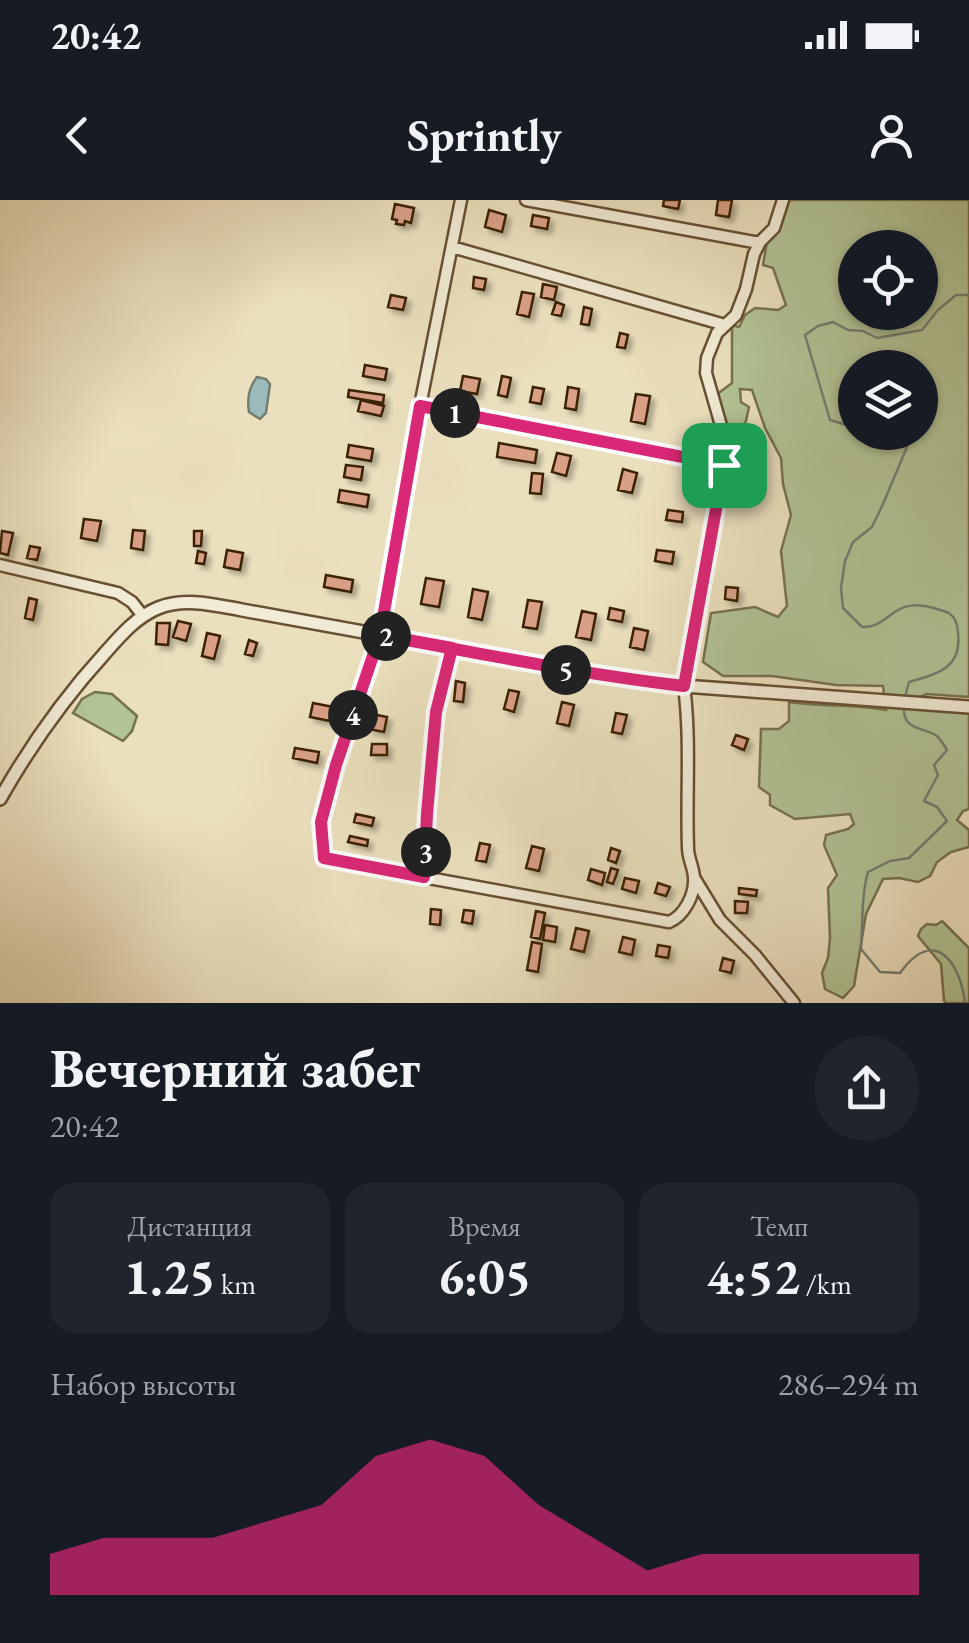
<!DOCTYPE html>
<html lang="ru">
<head>
<meta charset="utf-8">
<style>
  body { margin:0; font-family:"EB Garamond",serif; background:#20242c; color:#f1f3f6; height:100vh; display:flex; flex-direction:column; font-size:38px; white-space:nowrap }
  * { box-sizing:border-box; margin:0 }
  p { font-size:32px; color:#9ea1a6 }
  .icon { flex:none; width:55px; height:55px; fill:none; stroke:currentColor; stroke-width:2; stroke-linecap:round; stroke-linejoin:round }
  .map { position:relative; height:803px; overflow:hidden }
  .details { display:flex; flex-direction:column; background:#171b24; flex:1 }
  .details>* { flex:none }
  .tools { position:absolute; left:838px; top:30px; display:grid; gap:20px }
  .tools a { display:grid; place-items:center; width:100px; height:100px; border-radius:50%; background:#171b24; box-shadow:0 2px 8px #0004; font-size:50px }
  .pin { position:absolute; display:grid; place-items:center; width:85px; height:85px; color:#fff; margin:-42px; border-radius:20px; box-shadow:0 5px 15px #0006 }
  .km { position:absolute; width:50px; height:50px; margin:-25px; border-radius:50%; background:#222; color:#fff; font-size:28px; line-height:50px; text-align:center }
  .round { display:grid; place-items:center; flex:none; width:105px; height:105px; border-radius:52px; background:#20242c }
  .headline { display:flex; align-items:center; justify-content:space-between; height:170px; padding:0 50px }
  h1 { font-size:55px; font-weight:700; line-height:75px }
  .figures { display:grid; grid-template-columns:repeat(3,1fr); gap:15px; height:170px; padding:10px 50px }
  .figures div { display:grid; align-content:center; border-radius:25px; background:#20242c; text-align:center }
  .figures b { font-size:50px; font-weight:700 }
  .figures small { font-size:28px; font-weight:400 }
  .figures p { font-size:28px }
  .chart { height:280px; padding:20px 50px }
  .chart p { display:flex; justify-content:space-between }
  .chart svg { width:100%; height:180px; margin-top:10px; fill:#db2777; opacity:.7 }
  .status { display:flex; justify-content:space-between; align-items:center; height:70px; padding:0 50px; background:#171b24; direction:ltr }
  .status svg { height:28px; fill:currentColor }
  header { display:flex; justify-content:space-between; align-items:center; height:130px; padding:0 50px; background:#171b24; font-size:45px; font-weight:700 }
  .map>svg:first-child { display:block }
</style>
</head>
<body>
<div class="status"><b>20:42</b><svg viewBox="0 0 49 12"><path d="M0 12V9h3v3zM5 12V6h3v6zM10 12V3h3v9zM15 12V0h3v12zM26 1h20v11H26zM47 4h2v5h-2z"/></svg></div>
<header><svg class="icon" aria-label="back" viewBox="0 0 24 24"><path d="M15 5l-7 7 7 7"/></svg>Sprintly<svg class="icon" aria-label="person" viewBox="0 0 24 24"><circle cx="12" cy="8" r="4"/><path d="M4 21q1-7 8-7t8 7"/></svg></header>
<div class="map">
<svg width="969" height="803" viewBox="0 0 969 803">
  <defs>
    <filter id="shadow"><feDropShadow dx="4.5" dy="4.5" stdDeviation="2.5" flood-color="#0004"/></filter>
  </defs>
  <rect width="100%" height="100%" fill="#ebe0be"/>
  <filter id="stains"><feTurbulence type="fractalNoise" baseFrequency=".002" numOctaves="4"/><feColorMatrix values="0 0 0 0 .2 0 0 0 0 .09 0 0 0 0 .02 0 0 0 .5 -.17"/></filter>
  <radialGradient id="worn" r=".72"><stop offset=".6" stop-color="#630" stop-opacity="0"/><stop offset="1" stop-color="#630" stop-opacity=".3"/></radialGradient>
  <!-- green -->
  <path fill="#b2c395" stroke="#76724e" stroke-width="2.5" fill-rule="evenodd" d="M781 0H969V497L927 494 919 497 921 506 969 514V609L963 611 957 620 969 630V647L951 652 937 662 930 676 918 682 899 678 883 679 866 714 854 786 843 798 825 789 822 773 828 758 830 738 828 688 837 675 824 645 826 635 848 629 854 624 850 614 795 619 770 605V595L759 587 761 529H779L789 521V502C821 507 854 504 886 510L883 486 836 485 772 476H723L703 462 711 413 755 407 778 417 787 406 781 351 791 315 783 284 781 258 765 228 752 190 740 189 741 202 749 207 746 221 739 231 722 220 716 195 732 183V125L739 127 745 115 755 108 778 110 786 105 773 68 763 65 768 35ZM855 48H920V112H855ZM855 168H920V232H855Z
    M95 492 112 494 137 516 132 531 123 541 73 513 82 499Z
    M942 721 969 748V803H946L944 801 941 764 918 736 921 729 927 724 936 725Z"/>
  <!-- water -->
  <path fill="#9bbbba" stroke="#757d72" stroke-width="2.5" d="M257 177 266 179 270 184 266 213 260 219 249 212C247 200 249 187 257 177Z"/>
  <g fill="none" stroke-linecap="round" stroke-linejoin="round">
    <!-- stream -->
    <path stroke="#757d72" stroke-width="2.5" d="M855 224 847 225 830 220 805 135 818 126 833 122 848 130 863 131 877 138 922 130 938 110 956 95H969
      M905 497 909 482C936 474 962 469 958 434 958 426 956 418 949 413 947 412 937 409 934 408 891 396 891 428 862 427L843 408 841 388 845 361 853 342 872 327 883 304 907 247 906 232
      M904 505C902 531 921 526 937 536 941 540 944 545 947 550L934 565 938 575 924 601 937 607 947 621 909 658 890 661 868 672C861 697 863 723 861 749L880 772 900 773C934 726 960 761 965 803"/>
  </g>
  <!-- building -->
  <path fill="#d9a086" stroke="#3b2006" stroke-width="2.5" filter="url(#shadow)" d="M664 0H680L678 9 663 6Z
    M718 0H732L729 17 716 15Z
    M395 4 414 8 411 23 405 21 404 25 396 24 397 20 392 19Z
    M489 10 506 15 502 32 485 27Z
    M533 15 549 18 547 29 531 26Z
    M474 77 486 79 484 90 473 88Z
    M543 84 557 87 554 100 541 97Z
    M522 92 534 94 529 117 517 114Z
    M391 95 406 98 403 110 388 107Z
    M556 102 564 105 561 116 552 114Z
    M584 107 592 109 589 125 581 124Z
    M620 133 628 135 625 148 617 147Z
    M365 165 387 169 385 180 363 176Z
    M463 176 480 179 477 194 460 191Z
    M502 176 511 178 507 197 498 195Z
    M533 187 544 189 541 204 530 202Z
    M568 187 579 189 576 210 565 208Z
    M349 190 384 195 383 203 348 197Z
    M636 194 650 196 645 224 631 221Z
    M361 200 384 206 381 216 358 211Z
    M499 243 537 250 535 263 497 257Z
    M349 245 373 249 371 261 347 257Z
    M557 253 571 256 566 276 552 272Z
    M346 265 363 267 361 280 344 277Z
    M623 269 637 273 632 293 618 290Z
    M532 273 543 274 541 294 530 293Z
    M340 290 369 295 367 307 338 302Z
    M668 310 683 312 682 322 666 320Z
    M84 319 101 321 97 341 81 338Z
    M133 330 145 331 143 350 131 348Z
    M2 331 13 333 8 355 0 353Z
    M194 331H202L201 346H194Z
    M30 346 40 348 37 360 27 358Z
    M227 350 243 353 240 370 224 367Z
    M657 350 674 352 672 364 655 361Z
    M198 351 206 353 204 364 196 363Z
    M326 375 353 380 351 392 324 387Z
    M426 378 444 381 439 407 421 404Z
    M726 387 738 388 737 401 725 399Z
    M473 389 488 392 482 420 468 417Z
    M29 398 37 400 33 420 25 418Z
    M528 400 542 402 537 429 523 427Z
    M610 408 624 411 622 422 608 419Z
    M582 411 596 414 591 440 576 437Z
    M178 421 191 424 186 441 173 437Z
    M157 423H170L168 445 156 444Z
    M634 428 648 431 644 450 630 447Z
    M207 433 220 436 214 459 202 456Z
    M249 440 257 443 253 456 245 454Z
    M456 481 465 483 463 502 454 501Z
    M509 490 519 492 514 512 504 509Z
    M562 502 574 505 569 526 557 523Z
    M313 503 333 507 330 521 310 517Z
    M616 513 627 515 622 534 612 532Z
    M372 514 387 517 384 532 369 529Z
    M736 535 748 539 744 550 732 545Z
    M372 544H387V555H371Z
    M295 548 319 552 317 563 293 558Z
    M356 614 374 618 372 626 354 622Z
    M350 636 368 640 367 646 348 642Z
    M480 643 490 645 486 662 476 660Z
    M532 646 544 649 539 671 526 668Z
    M611 648 620 651 616 663 608 660Z
    M611 668 618 670 613 684 607 682Z
    M591 669 605 673 602 685 588 680Z
    M625 678 639 681 636 693 622 689Z
    M658 683 670 687 666 696 655 693Z
    M739 688 757 690 756 696 739 694Z
    M735 701 748 702 747 713H735Z
    M431 709 441 710 440 725 430 724Z
    M464 710 474 711 472 724 462 722Z
    M536 711 545 713 540 739 531 737Z
    M545 725 557 727 555 742 543 740Z
    M576 728 589 731 584 752 571 749Z
    M623 737 635 740 632 755 619 752Z
    M532 742 542 744 538 772 527 770Z
    M658 745 670 747 668 758 656 756Z
    M723 758 734 761 731 773 720 770Z"/>
  <g fill="none" stroke-linecap="round" stroke-linejoin="round">
    <defs>
      <path id="minor" d="M461 0 420 206 381 435 336 565 321 622 325 659 669 722C684 716 695 695 694 678 694 668 688 659 688 648 686 594 691 540 684 486L725 265 726 243 706 173 707 158 717 133 736 115 746 89 754 54 760 42 774 28 783 0
        M526 0 754 42H760
        M452 47 725 125
        M420 206 725 265
        M0 365 118 393 132 402 143 416
        M424 677 427 614 436 512 452 449
        M695 679 720 720 755 755 794 803"/>
      <path id="tertiary" d="M0 599C30 546 64 498 105 453 120 436 136 417 158 408 185 397 215 405 242 410L617 478 684 486 969 507"/>
    </defs>
    <!-- minor casing -->
    <use href="#minor" stroke="#675034" stroke-width="15"/>
    <!-- tertiary casing -->
    <use href="#tertiary" stroke="#675034" stroke-width="16"/>
    <!-- minor -->
    <use href="#minor" stroke="#f2ebd5" stroke-width="10"/>
    <!-- tertiary -->
    <use href="#tertiary" stroke="#f2ebd5" stroke-width="11"/>
  </g>
  <g fill="none" stroke-linecap="round" stroke-linejoin="round">
    <defs>
      <path id="route" d="M724 265 420 206 380 435 452 448 436 512 427 614 424 677 324 658 321 622 336 565 380 435C482 454 582 474 684 486L724 265"/>
    </defs>
    <!-- route casing -->
    <use href="#route" stroke="#fff" stroke-width="20"/>
    <!-- route -->
    <use href="#route" stroke="#db2777" stroke-width="12"/>
  </g>
  <rect width="100%" height="100%" filter="url(#stains)"/>
  <rect width="100%" height="100%" fill="url(#worn)"/>
</svg>
<div class="tools">
<a><svg class="icon" aria-label="locate" viewBox="0 0 24 24"><circle cx="12" cy="12" r="6"/><path d="M12 2v4M12 18v4M2 12h4M18 12h4"/></svg></a>
<a><svg class="icon" aria-label="layers" viewBox="0 0 24 24"><path d="M12 4l9 5-9 5-9-5zM3 14l9 5 9-5"/></svg></a>
</div>
<div class="pin" style="left:724px;top:265px;background:#1e9e55"><svg class="icon" aria-label="arrive" viewBox="0 0 24 24"><path d="M6 21V4h12l-3 4 3 4H6"/></svg></div>
<b class="km" style="left:455px;top:213px">1</b>
<b class="km" style="left:386px;top:436px">2</b>
<b class="km" style="left:426px;top:652px">3</b>
<b class="km" style="left:353px;top:515px">4</b>
<b class="km" style="left:566px;top:470px">5</b>
</div>
<section class="details">
<div class="headline"><div><h1>Вечерний забег</h1><p>20:42</p></div><a class="round"><svg class="icon" aria-label="share" viewBox="0 0 24 24"><path d="M12 15V3M7 8l5-5 5 5M5 13v7h14v-7"/></svg></a></div>
<div class="figures">
<div><p>Дистанция</p><b>1.25<small> km</small></b></div>
<div><p>Время</p><b>6:05</b></div>
<div><p>Темп</p><b>4:52<small> /km</small></b></div>
</div>
<div class="chart"><p><span>Набор высоты</span>286–294 m</p>
<svg viewBox="0 0 160 44" preserveAspectRatio="none"><path d="M0 44V34L10 30L20 30L30 30L40 26L50 22L60 10L70 6L80 10L90 22L100 30L110 38L120 34L130 34L140 34L150 34L160 34V44z"/></svg>
</div>
</section>
</body>
</html>
